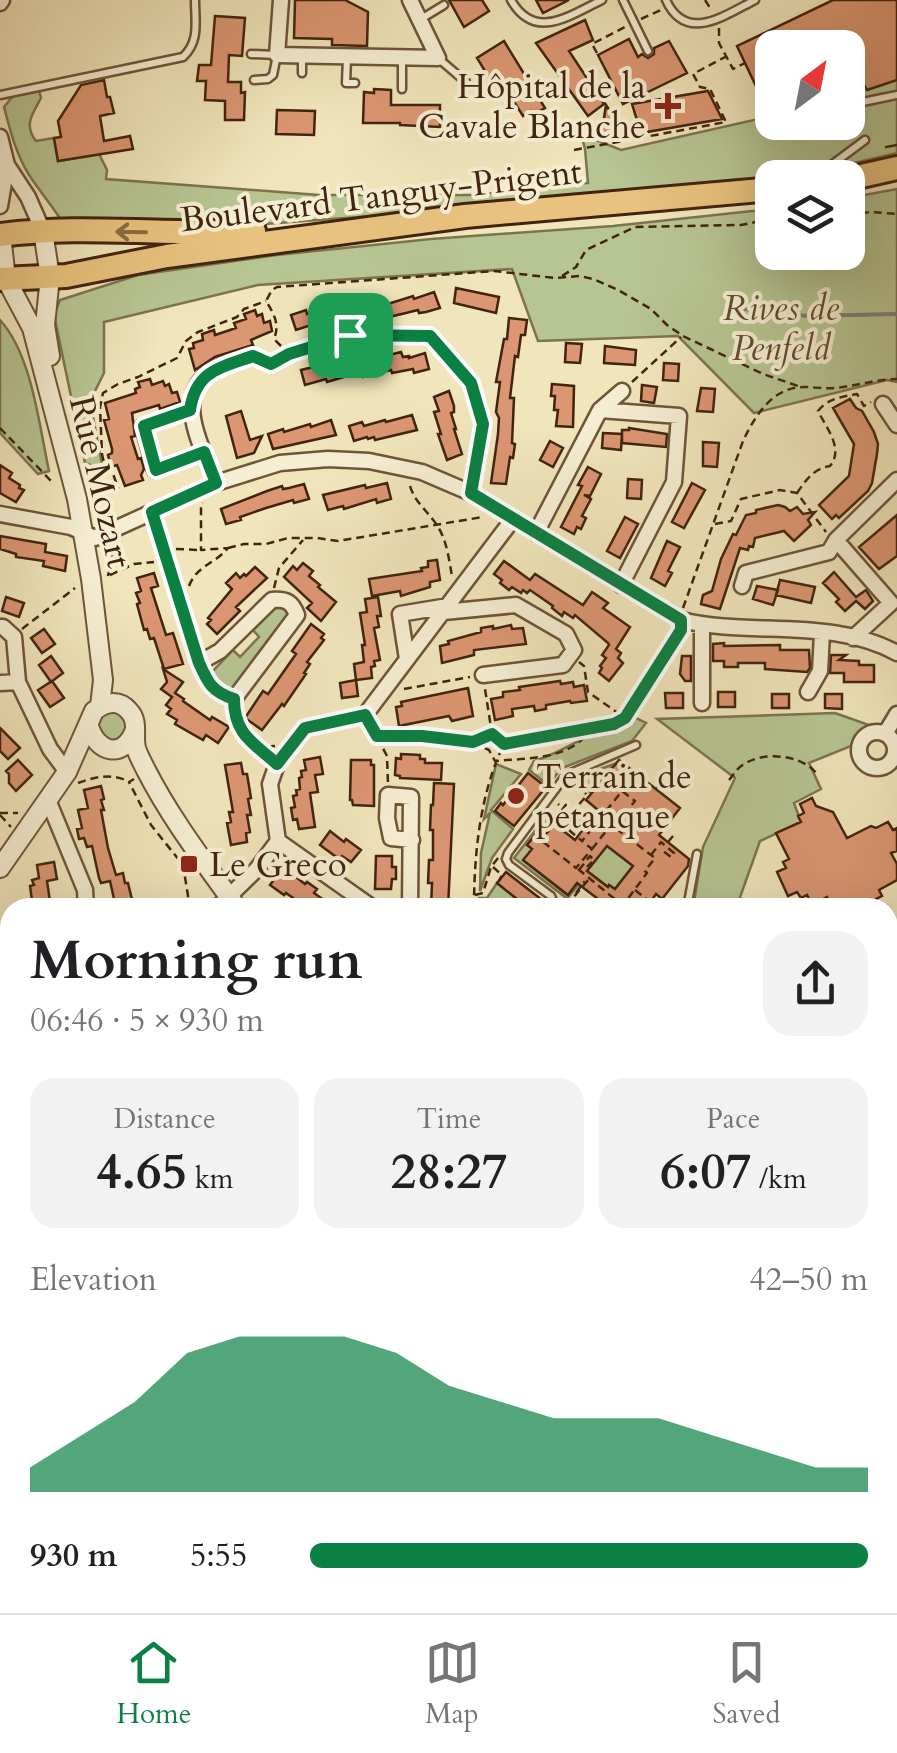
<!DOCTYPE html>
<html lang="en">
<head>
<meta charset="utf-8">
<style>
  body { margin:0; font-family:Cardo,serif; background:#f2f2f2; color:#202124; height:100vh; display:flex; flex-direction:column; font-size:38px; white-space:nowrap }
  * { box-sizing:border-box; margin:0 }
  p { font-size:32px; color:#757577 }
  .icon { flex:none; width:55px; height:55px; fill:none; stroke:currentColor; stroke-width:2; stroke-linecap:round; stroke-linejoin:round }
  .map { position:relative; flex:1; overflow:hidden }
  .side { position:absolute; left:0px; top:898px; width:898px; height:718px; display:flex; flex-direction:column; background:#fff; border-radius:30px 30px 0 0; box-shadow:0 10px 40px #0002 }
  .side>* { flex:none }
  .needle { width:65px; rotate:32deg }
  .controls { position:absolute; left:755px; top:30px; display:grid; gap:20px }
  .controls a { display:grid; place-items:center; width:110px; height:110px; border-radius:20px; background:#fff; box-shadow:0 10px 40px #0002; font-size:50px }
  .pin { position:absolute; display:grid; place-items:center; width:85px; height:85px; color:#fff; margin:-42px; border-radius:20px; box-shadow:0 5px 15px #0006 }
  .round { display:grid; place-items:center; flex:none; width:105px; height:105px; border-radius:30px; background:#f2f2f2 }
  .overview { display:flex; align-items:center; justify-content:space-between; height:170px; padding:0 30px }
  h1 { font-size:55px; font-weight:700; line-height:75px }
  .figures { display:grid; grid-template-columns:repeat(3,1fr); gap:15px; height:170px; padding:10px 30px }
  .figures div { display:grid; align-content:center; border-radius:25px; background:#f2f2f2; text-align:center }
  .figures b { font-size:50px; font-weight:700 }
  .figures small { font-size:28px; font-weight:400 }
  .figures p { font-size:28px }
  .chart { height:280px; padding:20px 30px }
  .chart p { display:flex; justify-content:space-between }
  .chart svg { width:100%; height:180px; margin-top:10px; fill:#0b8043; opacity:.7 }
  ul { padding:0 30px; list-style:none; font-size:32px }
  li { display:grid; grid-template-columns:160px 120px 1fr; align-items:center; height:75px }
  li i { height:25px; border-radius:12px; background:#0b8043 }
  .menu { display:flex; justify-content:space-around; align-items:center; height:140px; border-top:2px solid #e0e0e0; background:#fff; font-size:28px; color:#757577 }
  .menu a { display:grid; justify-items:center; gap:5px }
  .menu .current { color:#0b8043 }
  .map>svg:first-child { display:block }
</style>
</head>
<body>
<div class="map">
<svg width="897" height="1613" viewBox="0 0 897 1613">
  <rect width="100%" height="100%" fill="#f1e5bb"/>
  <filter id="stains"><feTurbulence type="fractalNoise" baseFrequency=".002" numOctaves="4"/><feColorMatrix values="0 0 0 0 .2 0 0 0 0 .09 0 0 0 0 .02 0 0 0 .5 -.17"/></filter>
  <radialGradient id="worn" r=".72"><stop offset=".6" stop-color="#630" stop-opacity="0"/><stop offset="1" stop-color="#630" stop-opacity=".3"/></radialGradient>
  <!-- green -->
  <path fill="#b7c592" stroke="#7c7450" stroke-width="2.5" d="M860 79 867 90 897 80V153L807 174 772 178 467 209 224 227 66 228C55 209 41 193 29 175 16 154 10 130 4 107L13 96 39 91 41 98C33 113 23 125 36 141L54 138 58 161 99 154 107 170 106 179 319 195H473L588 183 585 149 581 134 621 150 772 116V122H848V86Z
    M897 189V382L887 380 754 413 678 336 538 341 512 269 258 285 104 322V373L90 401 103 470 85 463 54 315 60 300 138 275 277 255 431 239 613 226 772 209V252H848V198Z
    M0 320C32 355 39 425 49 471L38 474 0 433Z
    M280 607 286 610 288 615 286 621 236 688 229 692 211 678 213 671 233 650 240 657 259 637 253 630 274 609Z
    M96 726a15 15 0 1 1 30 0a15 15 0 1 1-30 0Z
    M835 713 869 725 851 746 809 763 821 789 794 803 801 822 760 841 738 903 739 907 693 908 703 847 735 778 657 719Z
    M632 716 646 723 632 741 562 768 548 785 529 770 534 761C556 755 574 742 595 733 609 727 620 727 632 716Z
    M496 764 521 774 491 810 513 829 492 858 480 891 481 853 490 813 484 819Z
    M614 764 591 793 579 784 573 789 581 776Z
    M545 818 548 819 528 845 532 849 524 861 567 895 578 883 579 884 562 905 565 897 514 858Z
    M607 845 633 866 615 889 609 885 608 887 587 871Z
    M497 883 528 907 479 908V898H487Z
    M897 982V1179L888 1174V986Z"/>
  <g fill="none" stroke-linecap="round" stroke-linejoin="round">
    <!-- stream -->
    <path stroke="#7b7f76" stroke-width="4" d="M728 307 808 316 897 314"/>
  </g>
  <!-- building -->
  <path fill="#db9672" stroke="#42240e" stroke-width="2.5" fill-rule="evenodd" d="M295 0H345L368 12 367 46 332 45V39L294 38Z
    M449 0H482L489 11 464 27Z
    M536 0H569L543 13Z
    M833 0H897V80L867 90 860 79 848 86V48H772V120L737 46Z
    M215 16 245 18 242 56 229 55 228 82H241V93L245 92 244 120H225V101L205 100 206 81H197L199 65H211Z
    M585 20 593 40 569 51 604 104 588 116 536 43Z
    M629 39 638 57 642 54 648 58 654 54V48L669 41 687 73 623 104 598 55Z
    M504 41 545 108 536 113 531 111 523 116 498 76 491 81 477 58Z
    M104 80 107 97H110L114 113 100 116 104 141 130 136 133 149 58 161 54 138 61 137 58 121 81 85Z
    M374 89 391 90V105H440V127L400 125V123H363L364 92 374 93Z
    M708 91 722 119 641 133 632 104Z
    M606 105 623 131 613 140 605 137 602 131Z
    M277 110 315 111 314 135 276 134Z
    M456 288 499 297 496 313 454 303Z
    M434 292 440 308 426 312 419 313 418 310 377 320 371 306 386 300 388 304 413 296 414 299Z
    M356 303 361 318 318 328 317 325 312 327 311 325 296 330 291 315 306 310 307 314 329 308V312Z
    M255 310 257 316 262 314 264 323 270 321 272 331 251 340 253 345 215 357 195 370 189 349 194 348 193 343 203 340 202 334 214 330 215 335 236 328 234 323 246 319 244 314Z
    M509 318 527 320 525 335H521L518 357 515 356 510 398H514L512 443 515 444 513 458 510 457 506 484 491 483 498 434 499 418 496 412 500 382H496L504 339H507Z
    M566 343 582 344 580 363 565 362Z
    M605 346 636 350 635 365 604 363Z
    M401 352 403 357 409 356V358L425 353 429 369 414 373 413 369 392 373 391 370 363 377 361 372 327 382 326 379 305 385 301 370 343 360 345 366Z
    M664 363 679 364 678 381 663 380Z
    M150 379 152 385 163 381 165 386 169 384 172 393 177 392 180 402 160 409 159 405 132 413 135 436 131 437 138 459 141 458 144 469 141 475 143 480 125 486 117 465 111 467 108 455 112 453V449L104 420 109 419 105 403 136 393 135 389 140 387 138 382Z
    M552 384 574 386 573 427 556 426 558 410H554L555 396H551Z
    M642 385 657 387 654 403 641 401Z
    M701 388 715 389 713 412 697 411Z
    M449 391 454 406V412L451 413 456 429H454L462 454 447 460 438 434H441L434 412 439 411 434 397Z
    M850 399 856 408 862 411 874 432 878 444 877 454 872 483 868 491 839 518 836 515 832 519 819 505 849 476 854 444 833 408Z
    M241 411 250 440 262 436 254 453 237 458 226 416Z
    M412 415 417 430 375 440 374 437 368 439 367 437 354 441 349 426 362 422 364 426 385 420 386 422Z
    M331 420 336 435 273 449 268 434 283 429 284 432 310 424 311 427Z
    M629 428 667 434 666 447 622 443V430H629Z
    M603 433 622 434 621 450 602 448Z
    M550 441 563 448 553 467 540 460Z
    M703 442 719 443 717 467 703 466Z
    M0 465 12 473 9 478 20 485 19 488 24 490 16 502 0 493Z
    M588 467 601 474 590 496 584 495 591 499 582 516 586 518 581 529 577 527 574 534 561 527 582 486 578 485Z
    M628 479 642 480 641 499 627 498Z
    M387 483 391 499 377 503 376 499 344 509 343 506 328 510 323 495 365 485 366 488Z
    M692 483 705 490 684 528 672 522Z
    M304 484 309 499 294 503 293 500 266 508 240 517 241 520 226 524 221 509 267 491 282 486 283 489 289 488Z
    M778 505 785 507 790 511 797 507 803 514 815 512 808 520 811 525 794 541 784 531 755 538 753 547 749 546 748 550 740 548 720 609 701 604 703 595 712 591 721 559 733 534 736 535 746 515 756 513V510Z
    M897 515V556L879 569 859 547Z
    M625 517 638 524 620 558 607 551Z
    M0 536 46 544 45 552 67 556 65 571 43 566 44 561 16 557V554L0 549Z
    M667 541 680 547 668 571 672 573 665 586 651 578Z
    M437 560 440 580 430 582V587L401 596 400 591 372 596 369 579 422 571 421 568 428 567V561Z
    M504 561 530 580 535 574 583 605 592 592 608 603 603 608 630 627 616 649 621 653 618 658 623 663 609 681 599 673 602 668 600 666 606 658 602 655 609 645 608 643 575 615 573 618 564 612 562 616 552 608 553 606 530 590 527 593 523 590 521 593 512 587 509 590 500 583 502 580 494 574Z
    M303 563 313 571 309 576 320 585 318 587 336 602 321 621 307 608 312 603 284 577 293 566 297 570Z
    M255 567 267 578 236 607 240 611 217 634 207 624 211 620 208 618 232 589 226 583 236 573 240 578 244 574 246 576Z
    M834 572 856 597 866 590 873 601 865 609 856 601 845 611 836 602 839 599 823 583Z
    M154 573 158 586 151 588 166 635 173 633 183 664 164 669 154 638 150 639 147 629 144 630 137 604 140 603 136 593 141 591 137 578Z
    M780 580 815 587 811 603 776 595Z
    M757 586 778 590 773 605 753 599Z
    M6 597 24 603 19 617 2 611Z
    M378 597 381 616H377L379 627 374 628 380 660 374 661 375 666 371 667 372 678 356 680 354 664 364 662 362 645H365L360 613 367 612 365 599Z
    M311 624 324 634 321 638 324 640 307 662 310 664 304 673 306 674 284 706 282 704 262 730 245 718 263 691 268 694 296 654 292 651Z
    M511 625 512 629 523 628 526 644 474 650V655L442 663 440 646 449 644 448 641 481 632V628L493 626V629Z
    M44 629 55 644 42 653 31 638Z
    M724 643V646L780 645V650H809L810 668 807 672 765 669V663H738V667H724V661H713V644Z
    M831 655H846L839 660 859 661V665H874V682H844V673H830Z
    M51 656 63 673 51 682 39 665Z
    M682 656H691V681H685L680 674Z
    M163 669 183 682 175 693 184 699 183 701 210 720 212 717 229 727 218 743 206 735 203 740 175 724 177 720 167 714 171 709 166 705 172 697 161 689 167 682Z
    M356 680 358 696 342 698 340 683Z
    M52 681 64 698 50 707 38 690Z
    M560 681 561 684 573 682 574 687 584 685 587 701 571 703 570 701 546 705V709L535 711 534 706 512 709 513 716 495 720 491 699 503 697V692L520 690 519 687Z
    M468 688 473 716 452 721 449 716 399 726 396 707 402 706 401 702Z
    M718 692H735V707H718Z
    M665 693H683V708H666Z
    M772 694H789V708H772Z
    M825 694H842V709L825 708Z
    M0 728 20 748 8 759 0 751Z
    M401 754 420 755V759H425V763H442L441 780 400 778V776L395 775 396 758 401 759Z
    M320 757 323 774 315 775 318 792 310 793 315 827 299 829 297 819 293 820 291 808 295 807 293 796 297 795 296 790 300 789 299 778 302 777 301 771 306 770 304 760Z
    M18 760 32 775 16 791 9 783V774L6 771Z
    M351 760H371V765H374V806L353 805 352 800H350Z
    M619 760 680 808 659 835 689 859 688 866 662 899 656 894 646 908H591L598 899 577 883 568 895 523 860 532 849 527 845 548 819 575 840 598 810 586 800ZM607 846 633 866 615 889 609 885 608 887 587 871Z
    M241 763 243 774H247L251 798 248 799 251 815H247L250 832 246 833 247 842 231 845 227 823 231 822 229 812H233L225 765Z
    M528 773 546 787 514 826 495 811 501 803 503 805Z
    M434 783 454 784 448 908H431L432 883H428L429 860H433V830H430L431 805H433Z
    M101 786 104 799 101 800 104 810H101L108 848 116 875 123 873 125 883H128L134 908H116L110 881 101 883 99 878 92 846 87 847 84 838 79 839 77 829 82 828 78 810 88 808 84 790Z
    M812 798 816 806 833 812 847 838 871 826 876 828 888 822 893 830 897 828V851L891 853 897 864V880L879 890 882 896 876 899 880 908H832L827 897 812 905 807 895 801 898 797 892 788 896 777 872 786 868 783 862 789 859 776 833 801 822 798 816 804 813 800 804Z
    M330 831 344 842 346 839 361 850 351 862 342 856 339 859 320 845Z
    M376 856H392V867H396V879H392L391 889H375Z
    M54 862 57 879 47 881 51 908H33L30 886 34 885 32 880 39 878 37 865Z
    M280 871 289 878 292 874 305 884 307 882 317 889 314 893 335 908H307L286 893 284 895 270 885Z
    M506 872 546 903 548 908H528L497 883Z
    M0 1144 10 1149V1168L0 1164Z
    M888 1229 897 1247V1280L888 1261Z
    M3 1269 8 1288H10V1304L0 1307V1270Z
    M888 1433 897 1438V1451L888 1469Z
    M0 1538H10V1568H0Z"/>
  <g fill="none" stroke-linecap="round" stroke-linejoin="round">
    <defs>
      <path id="service" d="M511 0C535 42 570 15 602 0
        M623 0 648 51
        M666 0C686 44 725 15 755 0
        M421 19 444 5
        M251 54 277 55 273 75 268 79 254 80
        M347 58 346 83H355
        M439 59 466 82
        M302 73V57
        M402 89V59
        M0 95 183 57C200 41 195 22 195 0
        M848 105 897 95
        M814 178 865 140
        M556 908 551 896 509 865 506 859 508 853 566 775 636 745
        M687 908 697 854"/>
      <path id="minor" d="M281 0 277 55 438 58 410 0
        M0 3 2 0
        M0 137 7 165 28 197 43 231
        M0 206 7 165
        M883 404 897 425
        M190 410 143 426 155 470 204 452
        M600 410 622 391
        M216 483C203 448 170 394 215 369 226 363 241 360 253 356L271 364 289 354 350 335 430 336 471 383 483 424 471 493
        M152 512 199 663C208 683 212 692 234 699L297 615C292 602 287 599 272 600L220 651 199 663
        M0 514 71 527 95 538 216 483 280 463 328 459 369 461 422 472 471 493 681 620C751 637 831 617 897 653
        M536 533 600 410 679 416 674 482 621 585
        M836 540 891 603 853 638
        M742 586 746 573 829 552 836 540 897 480
        M444 612 516 605 566 634 574 650 563 665 483 675
        M0 627H3L14 637 18 682 50 749 67 772
        M407 659 400 614 448 606
        M0 683 18 682
        M808 692 820 671 822 633
        M702 703V625
        M859 750a18 18 0 1 1 36 0a18 18 0 1 1-36 0Z
        M885 734 897 714
        M48 800 85 890 86 908
        M278 841 373 908
        M217 908 257 869 278 841 270 784 277 764 305 728 365 715 513 519
        M410 908 411 797 388 795 387 818 391 838 412 840
        M0 1086 10 1085
        M0 1120 10 1126
        M888 1294 897 1305
        M0 1332 10 1329
        M888 1351 897 1348
        M289 1605 293 1613
        M450 1605V1613
        M600 1605 604 1613
        M245 1613 247 1605
        M650 1613 654 1605"/>
      <path id="tertiary" d="M43 231 50 277 45 325 50 356
        M1 235 6 279 32 328 77 499 91 579 103 680 100 706
        M89 726C97 753 123 760 135 730
        M0 868 67 772 94 711C105 702 119 699 129 711 139 721 133 736 136 748 138 755 143 764 146 770 171 819 205 863 237 908
        M888 1193 897 1198
        M0 1214 10 1222
        M373 1613 374 1605"/>
      <path id="primary" d="M848 179 897 168
        M0 235C84 224 170 236 254 231
        M0 279 66 276 167 256 465 216 772 189"/>
    </defs>
    <!-- service casing -->
    <use href="#service" stroke="#6e5439" stroke-width="11"/>
    <!-- minor casing -->
    <use href="#minor" stroke="#6e5439" stroke-width="19"/>
    <!-- tertiary casing -->
    <use href="#tertiary" stroke="#6e5439" stroke-width="22"/>
    <!-- primary casing -->
    <use href="#primary" stroke="#42240e" stroke-width="28"/>
    <!-- path -->
    <path stroke="#42240e" stroke-width="2.5" stroke-dasharray="8 5" stroke-linecap="butt" d="M705 0 712 11
      M641 19 661 10
      M719 28V43L733 69 745 63
      M597 53 592 44 625 27
      M574 150 726 122 710 89 700 87 693 74 727 56
      M848 215 871 212 897 214
      M562 276 576 267 586 250 635 227 741 225 772 219
      M281 346 274 339C280 324 274 314 266 301L272 290 277 287 494 271 555 278 580 276 593 279 618 290 651 309 667 325 683 336 763 374 801 387
      M632 382 681 337
      M0 428 54 484
      M410 486C415 503 429 512 438 527 447 541 449 560 452 576
      M797 493C806 480 813 469 830 466 844 449 827 429 818 411 828 398 842 397 857 394L864 406 871 402
      M110 516 106 500 118 488 112 471 104 463 102 454 100 407 103 393 118 384 138 377 177 358 186 341 198 332 237 317 244 309 266 301
      M715 524 731 521 741 499 780 490 797 493 826 532
      M228 548 244 544H266L288 538H317L338 541 483 517
      M176 549 198 550
      M110 575 134 564 154 562
      M108 576 115 543
      M189 586C197 565 215 564 228 548L201 550V505L203 503
      M274 588 279 568 303 540
      M683 608 743 441C755 416 772 387 804 387 814 387 824 389 835 388 856 386 876 379 897 379
      M22 629 75 588
      M404 689 470 677
      M234 711 247 740 267 754
      M625 718 678 635
      M371 726 387 756 388 784
      M377 737 422 736 473 743 491 735
      M473 743 489 750 495 761C527 758 570 760 589 731
      M504 744 615 724 625 718 588 692 584 666 579 662
      M258 747 275 746
      M134 779 129 782 151 825 183 865 190 908
      M729 780C733 776 735 771 740 767 760 750 802 754 817 774
      M78 783C95 777 110 773 128 781
      M656 789 659 785
      M558 804 579 821 570 831 582 841 598 821 586 812 579 821
      M0 813H18
      M571 814 587 795 585 793
      M0 815 11 827
      M627 815 634 821 625 832 621 828 627 821
      M598 821 622 791 635 801 614 827 655 858 645 871 647 873 621 908
      M546 834 552 827 548 824 537 837 576 868 592 849 583 842
      M668 842 673 836
      M592 849 611 825 603 818
      M651 855 661 842 674 853 671 857 663 851
      M493 867 502 875 499 881
      M578 869 622 905
      M579 870 590 856 594 860 587 867
      M635 890 649 901 646 905 638 899
      M576 893 584 882 585 884
      M475 895 483 893 491 867 498 858
      M566 906 589 879
      M474 908C474 854 480 793 504 744L492 734 485 689
      M0 1072 10 1058
      M0 1253 10 1254
      M888 1404 897 1409
      M0 1429 10 1423
      M888 1470 897 1469
      M0 1490 10 1500
      M888 1578 897 1573
      M124 1605 134 1613
      M394 1605 437 1607
      M753 1605 756 1613
      M57 1613 66 1605
      M517 1613 518 1605
      M836 1613 850 1605"/>
    <!-- service -->
    <use href="#service" stroke="#f6eed3" stroke-width="6"/>
    <!-- minor -->
    <use href="#minor" stroke="#f6eed3" stroke-width="14"/>
    <!-- tertiary -->
    <use href="#tertiary" stroke="#f6eed3" stroke-width="18"/>
    <!-- primary -->
    <use href="#primary" stroke="#e8c27e" stroke-width="22"/>
    <!-- tram -->
    <path stroke="#42240e" stroke-width="2.5" d="M886 147 897 145"/>
  </g>
  <!-- one-way arrows -->
  <defs><path id="oneway-shaft" d="M-6 0H5M1.5-3L5.5 0L1.5 3" fill="none" stroke-width="1.6" stroke-linecap="round" stroke-linejoin="round" transform="scale(2.5)"/></defs>
  <use stroke="#8d6b40" href="#oneway-shaft" transform="translate(131 232) rotate(-179)"/>
  <g fill="none" stroke-linecap="round" stroke-linejoin="round">
    <defs>
      <path id="route" d="M350 335 430 336 471 383 483 424 471 493 681 620V630L625 718 614 724 504 744 492 734 473 742 422 736H377L365 715 305 728 277 764C254 743 234 735 234 699 212 692 208 683 199 663L152 512 216 483 204 452 156 470 144 426 190 410C196 371 219 368 253 356L271 364 289 354Z"/>
    </defs>
    <!-- route casing -->
    <use href="#route" stroke="#fff" stroke-width="20"/>
    <!-- route -->
    <use href="#route" stroke="#0b8043" stroke-width="12"/>
  </g>
  <!-- markers -->
  <g fill="#8f2418" stroke="#f6eed3" stroke-width="4">
    <path d="M663 91h10v10h10v10h-10v10h-10v-10h-10v-10h10z"/>
    <circle cx="516" cy="796" r="10"/>
    <rect x="179" y="854" width="20" height="20" rx="5"/>
  </g>
  <g text-anchor="middle" stroke-width="8" stroke-linejoin="round" paint-order="stroke">
    <!-- poi labels -->
    <g font-size="35" fill="#42240e" stroke="#f6eed3" text-anchor="start">
      <text x="646" y="98" text-anchor="end">Hôpital de la<tspan x="646" dy="40">Cavale Blanche</tspan></text>
      <text x="536" y="788">Terrain de<tspan x="536" dy="40">pétanque</tspan></text>
      <text x="209" y="876">Le Greco</text>
    </g>
    <!-- street labels -->
    <g font-size="35" fill="#42240e" stroke="#f6eed3">
      <text transform="translate(381 195) rotate(-7)" y="12">Boulevard Tanguy-Prigent</text>
      <text transform="translate(101 482) rotate(77)" y="12">Rue Mozart</text>
    </g>
    <!-- park labels -->
    <g font-size="35" font-style="italic" fill="#5f4c2f" stroke="#f6eed3">
      <text x="781" y="320">Rives de<tspan x="781" dy="40">Penfeld</tspan></text>
    </g>
  </g>
  <rect width="100%" height="100%" filter="url(#stains)"/>
  <rect width="100%" height="100%" fill="url(#worn)"/>
</svg>
<div class="controls">
<a><svg class="needle" viewBox="-14 -14 28 28"><path d="M0-13l5 13h-10z" fill="#e53935"/><path d="M0 13l5-13h-10z" fill="#757577"/></svg></a>
<a><svg class="icon" aria-label="layers" viewBox="0 0 24 24"><path d="M12 4l9 5-9 5-9-5zM3 14l9 5 9-5"/></svg></a>
</div>
<div class="pin" style="left:350px;top:335px;background:#1e9e55"><svg class="icon" aria-label="arrive" viewBox="0 0 24 24"><path d="M6 21V4h12l-3 4 3 4H6"/></svg></div>
<section class="side">
<div class="overview"><div><h1>Morning run</h1><p>06:46 · 5 × 930 m</p></div><a class="round"><svg class="icon" aria-label="share" viewBox="0 0 24 24"><path d="M12 15V3M7 8l5-5 5 5M5 13v7h14v-7"/></svg></a></div>
<div class="figures">
<div><p>Distance</p><b>4.65<small> km</small></b></div>
<div><p>Time</p><b>28:27</b></div>
<div><p>Pace</p><b>6:07<small> /km</small></b></div>
</div>
<div class="chart"><p><span>Elevation</span>42–50 m</p>
<svg viewBox="0 0 160 44" preserveAspectRatio="none"><path d="M0 44V38L10 30L20 22L30 10L40 6L50 6L60 6L70 10L80 18L90 22L100 26L110 26L120 26L130 30L140 34L150 38L160 38V44z"/></svg>
</div>
<ul>
<li><b>930 m</b>5:55<i style="width:100%"></i></li>
</ul>
</section>
</div>
<nav class="menu">
<a class="current"><svg class="icon" aria-label="home" viewBox="0 0 24 24"><path d="M3 11l9-7 9 7M6 9v11h12V9"/></svg>Home</a>
<a><svg class="icon" aria-label="map" viewBox="0 0 24 24"><path d="M3 6l6-2 6 2 6-2v14l-6 2-6-2-6 2zM9 4v14M15 6v14"/></svg>Map</a>
<a><svg class="icon" aria-label="saved" viewBox="0 0 24 24"><path d="M7 4h10v16l-5-4-5 4z"/></svg>Saved</a>
</nav>
</body>
</html>
